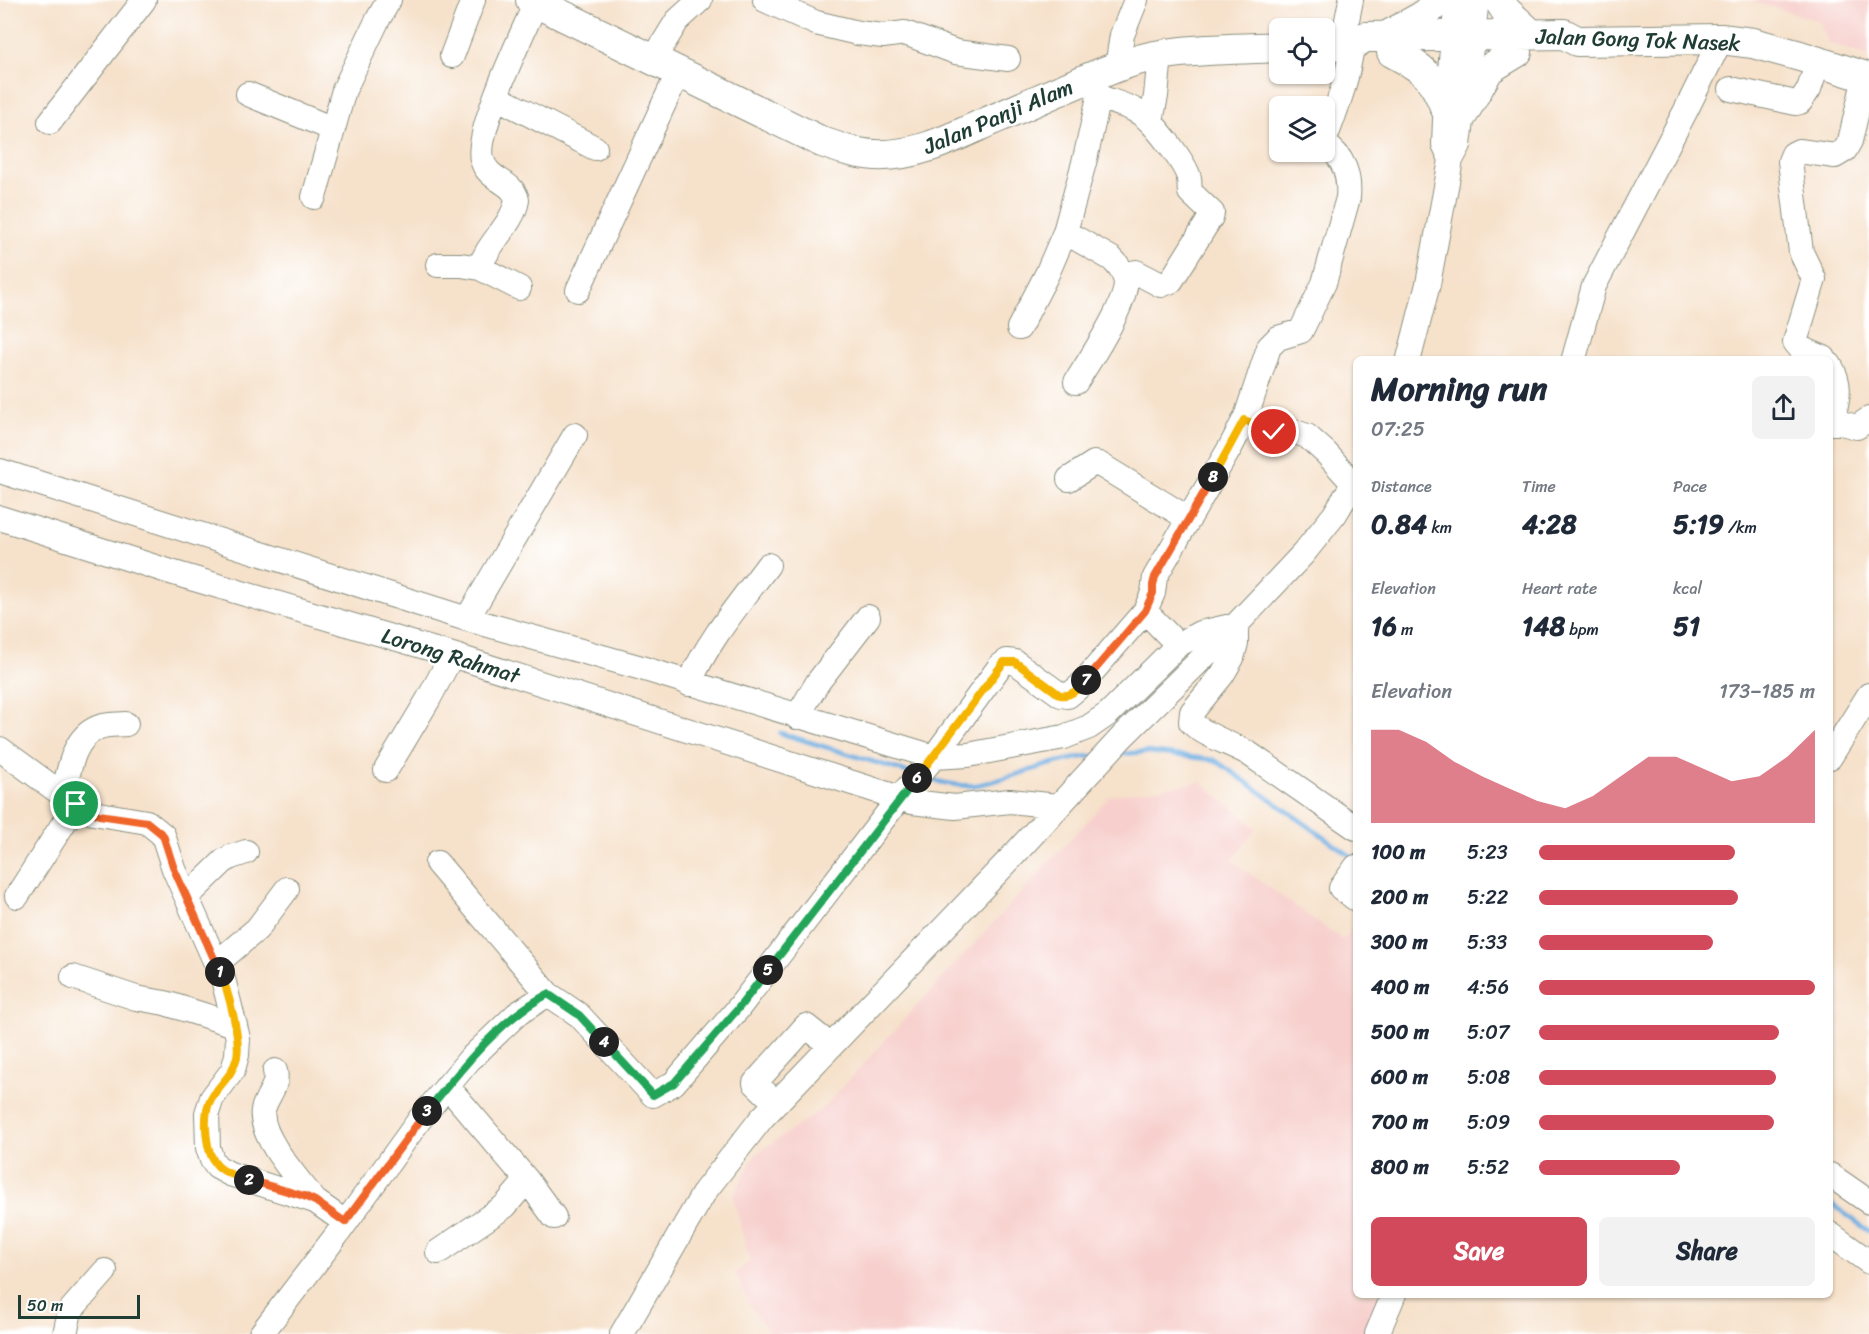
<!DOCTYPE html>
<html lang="en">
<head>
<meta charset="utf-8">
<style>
  body { margin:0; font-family:Sriracha,sans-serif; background:#f2f2f3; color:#1f2937; height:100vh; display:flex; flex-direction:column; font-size:22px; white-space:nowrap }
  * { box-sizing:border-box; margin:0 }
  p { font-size:20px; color:#747a83 }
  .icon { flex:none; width:33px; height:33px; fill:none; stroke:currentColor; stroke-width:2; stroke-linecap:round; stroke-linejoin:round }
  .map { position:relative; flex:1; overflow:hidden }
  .sheet { position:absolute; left:1353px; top:356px; width:480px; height:942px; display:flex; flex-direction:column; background:#fff; border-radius:9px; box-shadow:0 2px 4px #0004 }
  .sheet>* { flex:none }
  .controls { position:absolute; left:1269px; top:18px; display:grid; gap:12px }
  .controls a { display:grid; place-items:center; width:66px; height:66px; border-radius:9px; background:#fff; box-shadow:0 2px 4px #0004; font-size:30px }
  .scale { position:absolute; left:18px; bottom:15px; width:122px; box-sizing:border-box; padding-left:6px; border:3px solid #1f3d34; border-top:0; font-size:16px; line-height:21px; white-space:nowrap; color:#1f3d34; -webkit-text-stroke:4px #fff; paint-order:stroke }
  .pin { position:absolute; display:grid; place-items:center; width:51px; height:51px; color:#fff; margin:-26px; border:3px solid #fff; border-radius:50%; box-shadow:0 2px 6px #0007 }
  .km { position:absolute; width:30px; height:30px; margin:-15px; border-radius:50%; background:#222; color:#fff; font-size:16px; line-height:30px; text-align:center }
  .round { display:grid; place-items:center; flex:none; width:63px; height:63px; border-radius:9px; background:#f2f2f3 }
  .head { display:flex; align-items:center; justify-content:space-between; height:102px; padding:0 18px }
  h1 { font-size:33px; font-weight:700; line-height:45px }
  .figures { display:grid; grid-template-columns:repeat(3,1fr); gap:9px; height:102px; padding:6px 18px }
  .figures div { display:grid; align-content:center }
  .figures b { font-size:26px; font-weight:700 }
  .figures small { font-size:16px; font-weight:400 }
  .figures p { font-size:16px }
  .chart { height:168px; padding:12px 18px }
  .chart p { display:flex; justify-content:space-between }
  .chart svg { width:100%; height:108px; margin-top:6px; fill:#d1495b; opacity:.7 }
  .cta { display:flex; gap:12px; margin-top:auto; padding:12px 18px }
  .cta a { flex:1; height:69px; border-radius:9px; background:#d1495b; color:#fff; font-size:24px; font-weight:700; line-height:69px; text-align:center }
  .cta a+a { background:#f2f2f3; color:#1f2937 }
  ul { padding:0 18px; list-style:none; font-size:20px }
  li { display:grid; grid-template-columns:96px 72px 1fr; align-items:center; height:45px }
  li i { height:15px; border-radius:8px; background:#d1495b }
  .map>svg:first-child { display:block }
</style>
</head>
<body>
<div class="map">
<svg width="1869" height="1334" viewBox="0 0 1869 1334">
  <rect width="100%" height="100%" fill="#fff"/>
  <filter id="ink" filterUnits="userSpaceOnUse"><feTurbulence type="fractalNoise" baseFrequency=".0167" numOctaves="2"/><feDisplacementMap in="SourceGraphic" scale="12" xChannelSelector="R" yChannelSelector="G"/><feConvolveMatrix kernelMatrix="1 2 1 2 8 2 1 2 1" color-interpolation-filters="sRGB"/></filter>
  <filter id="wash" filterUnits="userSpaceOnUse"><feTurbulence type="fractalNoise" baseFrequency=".008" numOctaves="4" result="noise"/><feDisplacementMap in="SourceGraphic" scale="24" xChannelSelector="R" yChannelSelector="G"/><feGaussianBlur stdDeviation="1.35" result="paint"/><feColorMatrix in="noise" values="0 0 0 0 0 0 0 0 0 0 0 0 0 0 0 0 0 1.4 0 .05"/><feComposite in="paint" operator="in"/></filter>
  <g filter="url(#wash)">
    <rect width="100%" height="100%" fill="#f6e1ca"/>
    <!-- built -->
    <path fill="#f7d0cd" d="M1748 0H1869V56L1828 43 1819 21Z
      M1201 782 1256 828 1232 861 1343 940 1356 924V1294L1384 1295 1366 1334H770L751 1308 735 1273 750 1262 733 1197 754 1156 823 1108 1110 796Z"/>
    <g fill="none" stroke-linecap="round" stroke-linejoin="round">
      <!-- stream -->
      <path stroke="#6eafe3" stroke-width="4.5" d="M780 733 910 773
        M1119 754 1148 752 1215 760 1355 859
        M926 778C942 783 960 787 976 785 1016 778 1053 759 1093 756
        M1830 1203 1869 1231"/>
    </g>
  </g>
  <g filter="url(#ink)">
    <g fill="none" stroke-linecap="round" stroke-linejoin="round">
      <defs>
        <path id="minor" d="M765 0 816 23 858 33 883 36 905 33 956 52 1008 59
          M1342 45 1351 0
          M452 56 473 0
          M653 60 677 21 700 0
          M1117 67 1122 35 1136 0
          M1731 89 1796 103 1800 102 1809 89 1818 62
          M248 94 333 129
          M496 97 595 148
          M1099 97C1112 102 1127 105 1138 112 1153 120 1185 163 1189 178 1190 183 1189 188 1190 192L1212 213 1211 217 1171 281 1161 285 1136 272 1124 276
          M1151 121 1156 96 1160 55
          M50 122 144 0
          M1324 142C1336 109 1348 80 1352 45
          M1450 157 1444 144 1445 120 1457 0
          M314 197 344 90 377 21 389 0
          M1065 232 1112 259C1117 264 1123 271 1125 278 1131 298 1088 363 1076 382
          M438 265H461L480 268
          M519 288 480 268C487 243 513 225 517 200 513 180 487 181 482 159 475 131 523 33 536 2
          M578 290 679 71
          M1019 328 1047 274 1065 232 1085 159 1099 97 1094 82
          M1409 358 1428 284 1451 160 1459 145 1477 0
          M1574 358 1594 286 1686 110 1721 39
          M1824 358 1800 348 1795 342 1814 279 1801 252 1790 161 1793 154 1799 151 1835 156 1845 150 1850 141 1865 77
          M1830 365C1843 386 1837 400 1832 423
          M1244 420 1274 432 1292 431 1307 436 1326 453 1353 483
          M1830 423H1841L1857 427 1869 419
          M0 471 467 619 638 667 934 757 968 755 1064 737 1089 727 1108 714 1178 645 1200 633 1236 625V643L1232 658 1222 675 1192 712 1191 722C1201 734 1232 744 1248 753L1356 828
          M1069 479 1094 463 1099 464 1189 519
          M0 518 174 573 452 655 912 802 955 807 1010 801 1058 806
          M1145 611 1178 645
          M467 619 575 435
          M689 684C708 640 740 603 768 565
          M797 717 818 682 868 617
          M0 749 63 795 93 813 147 822 163 835 174 869 223 979 238 1038 237 1055 233 1070 212 1098 207 1113 208 1148 212 1160 217 1167 230 1174 315 1201 345 1222
          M1830 757 1869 695
          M386 770 428 700 452 655
          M63 795C69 772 72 739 97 728 105 724 117 725 126 724
          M437 863 548 994
          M1356 867 1341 888 1356 899
          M17 896 76 804
          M187 897 224 861 231 857 246 852
          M217 963 257 929 287 889
          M73 977 136 998 165 1003 235 1025
          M275 1071C279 1086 266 1096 263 1110 258 1136 300 1181 315 1201
          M776 1103 755 1083 806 1026 831 1046
          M1830 1175 1869 1202
          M527 1180 554 1217
          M1830 1234 1869 1262
          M438 1252 505 1206 527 1180 447 1086
          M65 1334 70 1311 105 1271
          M261 1334 336 1236 420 1119 469 1060 517 1014 548 994 579 1015 653 1095 674 1083 737 1010 900 797 934 757 1000 666 1007 661 1015 662 1061 695 1068 696 1080 686 1145 611 1153 593 1155 577 1231 446 1246 417 1269 347 1278 338 1301 331 1324 283 1348 198C1350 176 1344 156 1324 144
          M622 1334 705 1191 762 1118 1011 858 1122 737 1236 625 1303 554 1335 514 1356 479
          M1377 1334 1394 1294"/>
        <path id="major" d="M531 0 822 142C839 148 856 154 875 155 915 157 952 138 987 122 1032 103 1076 82 1122 65 1171 47 1228 50 1280 47
          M1499 0 1506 11 1531 34
          M1389 35 1423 16 1439 0
          M1324 46 1352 45 1365 37 1564 34 1577 41 1721 39 1753 43 1800 56 1869 78
          M1392 52C1424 69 1432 74 1446 109
          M1463 114 1489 69 1517 52"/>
      </defs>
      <!-- minor casing -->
      <use href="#minor" stroke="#8a8f7f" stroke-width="26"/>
      <!-- major casing -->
      <use href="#major" stroke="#8a8f7f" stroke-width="32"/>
      <!-- minor -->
      <use href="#minor" stroke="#fff" stroke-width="24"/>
      <!-- major -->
      <use href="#major" stroke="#fff" stroke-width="30"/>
    </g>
  </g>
  <g fill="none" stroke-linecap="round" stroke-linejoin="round" filter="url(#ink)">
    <defs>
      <path id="split-1" d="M76 804 99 815 147 822 163 835 174 869 220 972"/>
      <path id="split-2" d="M220 972C228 990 241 1038 237 1057 232 1077 220 1083 211 1099 202 1115 205 1157 220 1168 228 1175 240 1177 249 1180"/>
      <path id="split-3" d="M249 1180 304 1196 315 1201 345 1222 427 1111"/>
      <path id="split-4" d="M427 1111C455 1077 482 1042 516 1015 526 1007 537 1000 548 994L579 1015 604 1042"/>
      <path id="split-5" d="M604 1042 653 1095 674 1083 737 1010 768 970"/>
      <path id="split-6" d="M768 970 917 778"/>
      <path id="split-7" d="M917 778 1004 662H1015L1060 695C1072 697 1079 688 1086 680"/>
      <path id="split-8" d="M1086 680 1145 611 1153 593V585L1155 577 1213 477"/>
      <path id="split-9" d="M1213 477 1244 420 1274 432"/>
    </defs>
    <!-- split-1 casing -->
    <use href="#split-1" stroke="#fff" stroke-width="12"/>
    <!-- split-2 casing -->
    <use href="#split-2" stroke="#fff" stroke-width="12"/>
    <!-- split-3 casing -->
    <use href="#split-3" stroke="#fff" stroke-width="12"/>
    <!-- split-4 casing -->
    <use href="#split-4" stroke="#fff" stroke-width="12"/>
    <!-- split-5 casing -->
    <use href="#split-5" stroke="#fff" stroke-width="12"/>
    <!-- split-6 casing -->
    <use href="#split-6" stroke="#fff" stroke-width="12"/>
    <!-- split-7 casing -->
    <use href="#split-7" stroke="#fff" stroke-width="12"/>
    <!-- split-8 casing -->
    <use href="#split-8" stroke="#fff" stroke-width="12"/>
    <!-- split-9 casing -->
    <use href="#split-9" stroke="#fff" stroke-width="12"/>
    <!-- split-1 -->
    <use href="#split-1" stroke="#f0652b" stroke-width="8"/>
    <!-- split-2 -->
    <use href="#split-2" stroke="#f5b400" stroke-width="8"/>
    <!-- split-3 -->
    <use href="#split-3" stroke="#f0652b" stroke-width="8"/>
    <!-- split-4 -->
    <use href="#split-4" stroke="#22a559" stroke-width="8"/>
    <!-- split-5 -->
    <use href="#split-5" stroke="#22a559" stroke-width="8"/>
    <!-- split-6 -->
    <use href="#split-6" stroke="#22a559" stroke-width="8"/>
    <!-- split-7 -->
    <use href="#split-7" stroke="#f5b400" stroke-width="8"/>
    <!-- split-8 -->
    <use href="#split-8" stroke="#f0652b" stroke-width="8"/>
    <!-- split-9 -->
    <use href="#split-9" stroke="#f5b400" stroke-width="8"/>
  </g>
  <g text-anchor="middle" stroke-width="4.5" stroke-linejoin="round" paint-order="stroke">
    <!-- street labels -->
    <g font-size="22" fill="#1f3d34" stroke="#fff">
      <text transform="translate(1638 39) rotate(2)" y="8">Jalan Gong Tok Nasek</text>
      <text transform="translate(998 116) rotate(-23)" y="8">Jalan Panji Alam</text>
      <text transform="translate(451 655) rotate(17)" y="8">Lorong Rahmat</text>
    </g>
  </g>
</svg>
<div class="controls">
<a><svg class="icon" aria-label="locate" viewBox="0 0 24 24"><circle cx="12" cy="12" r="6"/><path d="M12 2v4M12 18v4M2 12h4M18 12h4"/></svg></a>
<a><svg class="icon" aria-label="layers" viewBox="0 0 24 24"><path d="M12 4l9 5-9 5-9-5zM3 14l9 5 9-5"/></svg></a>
</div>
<div class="scale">50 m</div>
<div class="pin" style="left:76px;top:804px;background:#1e9e55"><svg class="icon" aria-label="arrive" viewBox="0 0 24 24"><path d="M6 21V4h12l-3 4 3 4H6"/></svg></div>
<div class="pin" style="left:1274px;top:432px;background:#d93025"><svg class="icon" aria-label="check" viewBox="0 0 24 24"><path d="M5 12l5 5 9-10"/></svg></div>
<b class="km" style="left:220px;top:972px">1</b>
<b class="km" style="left:249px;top:1180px">2</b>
<b class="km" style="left:427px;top:1111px">3</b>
<b class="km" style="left:604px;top:1042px">4</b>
<b class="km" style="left:768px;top:970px">5</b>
<b class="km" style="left:917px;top:778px">6</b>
<b class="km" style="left:1086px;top:680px">7</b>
<b class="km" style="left:1213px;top:477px">8</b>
<section class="sheet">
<div class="head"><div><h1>Morning run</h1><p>07:25</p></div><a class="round"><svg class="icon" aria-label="share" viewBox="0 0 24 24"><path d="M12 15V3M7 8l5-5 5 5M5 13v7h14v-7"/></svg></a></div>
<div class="figures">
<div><p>Distance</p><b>0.84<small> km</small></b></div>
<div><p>Time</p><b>4:28</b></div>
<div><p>Pace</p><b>5:19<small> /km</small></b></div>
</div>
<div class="figures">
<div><p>Elevation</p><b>16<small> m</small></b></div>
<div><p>Heart rate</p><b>148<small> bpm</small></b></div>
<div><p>kcal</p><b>51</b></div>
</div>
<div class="chart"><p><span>Elevation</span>173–185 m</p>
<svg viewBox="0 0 160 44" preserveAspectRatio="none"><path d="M0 44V6L10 6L20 11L30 19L40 25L50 30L60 35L70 38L80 33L90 25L100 17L110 17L120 22L130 27L140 25L150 17L160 6V44z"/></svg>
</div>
<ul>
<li><b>100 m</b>5:23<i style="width:71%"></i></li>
<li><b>200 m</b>5:22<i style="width:72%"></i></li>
<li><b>300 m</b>5:33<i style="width:63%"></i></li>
<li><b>400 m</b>4:56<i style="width:100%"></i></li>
<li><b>500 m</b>5:07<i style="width:87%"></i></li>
<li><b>600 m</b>5:08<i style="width:86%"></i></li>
<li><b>700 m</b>5:09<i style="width:85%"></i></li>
<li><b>800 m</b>5:52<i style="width:51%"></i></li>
</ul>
<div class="cta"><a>Save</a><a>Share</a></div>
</section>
</div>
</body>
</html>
